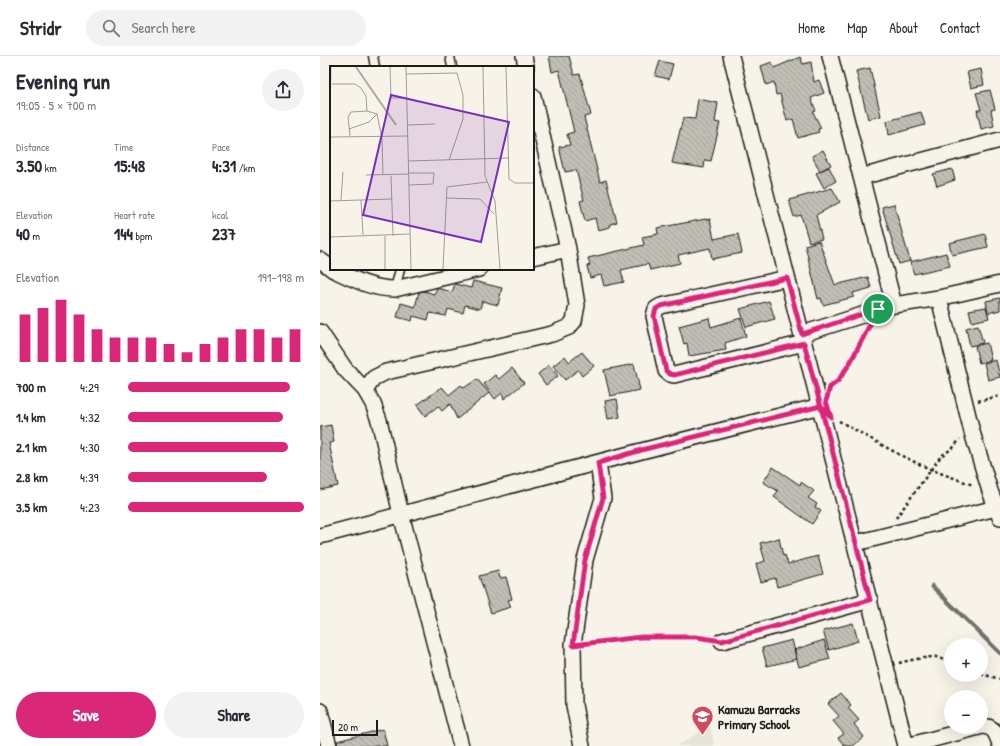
<!DOCTYPE html>
<html lang="en">
<head>
<meta charset="utf-8">
<style>
  body { margin:0; font-family:"Patrick Hand",sans-serif; background:#f2f2f3; color:#2b2b33; height:100vh; display:flex; flex-direction:column; font-size:15px; white-space:nowrap }
  * { box-sizing:border-box; margin:0 }
  p { font-size:13px; color:#7c7c81 }
  .icon { flex:none; width:22px; height:22px; fill:none; stroke:currentColor; stroke-width:2; stroke-linecap:round; stroke-linejoin:round }
  .map { position:relative; flex:1; overflow:hidden }
  .side { display:flex; flex-direction:column; background:#fff; width:320px }
  .side>* { flex:none }
  .fabs { position:absolute; left:624px; top:582px; display:grid; gap:8px }
  .fabs a { display:grid; place-items:center; width:44px; height:44px; border-radius:50%; background:#fff; box-shadow:0 4px 16px #0002; font-size:20px }
  .scale { position:absolute; left:12px; bottom:10px; width:46px; box-sizing:border-box; padding-left:4px; border:2px solid #1c1c1c; border-top:0; font-size:11px; line-height:14px; white-space:nowrap; color:#1c1c1c; -webkit-text-stroke:3px #f7f3e8; paint-order:stroke }
  .pin { position:absolute; display:grid; place-items:center; width:34px; height:34px; color:#fff; margin:-17px; border:2px solid #fff; border-radius:50%; box-shadow:0 1px 4px #0007 }
  .round { display:grid; place-items:center; flex:none; width:42px; height:42px; border-radius:21px; background:#f2f2f3 }
  .headline { display:flex; align-items:center; justify-content:space-between; height:68px; padding:0 16px }
  h1 { font-size:22px; font-weight:700; line-height:30px }
  .figures { display:grid; grid-template-columns:repeat(3,1fr); gap:6px; height:68px; padding:4px 16px }
  .figures div { display:grid; align-content:center }
  .figures b { font-size:17px; font-weight:700 }
  .figures small { font-size:11px; font-weight:400 }
  .figures p { font-size:11px }
  .chart { height:112px; padding:8px 16px }
  .chart p { display:flex; justify-content:space-between }
  .chart svg { width:100%; height:72px; margin-top:4px; stroke:#db2777; stroke-width:6 }
  .cta { display:flex; gap:8px; margin-top:auto; padding:8px 16px }
  .cta a { flex:1; height:46px; border-radius:24px; background:#db2777; color:#fff; font-size:16px; font-weight:700; line-height:46px; text-align:center }
  .cta a+a { background:#f2f2f3; color:#2b2b33 }
  ul { padding:0 16px; list-style:none; font-size:13px }
  li { display:grid; grid-template-columns:64px 48px 1fr; align-items:center; height:30px }
  li i { height:10px; border-radius:5px; background:#db2777 }
  header { display:flex; align-items:center; gap:24px; box-sizing:border-box; height:56px; padding:0 20px; background:#fff; border-bottom:1px solid #e1e1e2 }
  header strong { font-size:19px }
  nav { display:flex; gap:22px; margin-inline-start:auto; font-size:14px }
  .search { width:280px; height:36px; background:#f2f2f3; display:flex; align-items:center; gap:10px; box-sizing:border-box; padding:0 14px; border-radius:22px; color:#7c7c81; font-size:15px }
  main { display:flex; flex:1; min-height:0 }
  .map>svg:first-child { display:block }
</style>
</head>
<body>
<header>
<strong>Stridr</strong>
<div class="search"><svg class="icon" aria-label="search" viewBox="0 0 24 24"><circle cx="10" cy="10" r="6"/><path d="M15 15l6 6"/></svg>Search here</div>
<nav><a>Home</a><a>Map</a><a>About</a><a>Contact</a></nav>
</header>
<main>
<section class="side">
<div class="headline"><div><h1>Evening run</h1><p>19:05 · 5 × 700 m</p></div><a class="round"><svg class="icon" aria-label="share" viewBox="0 0 24 24"><path d="M12 15V3M7 8l5-5 5 5M5 13v7h14v-7"/></svg></a></div>
<div class="figures">
<div><p>Distance</p><b>3.50<small> km</small></b></div>
<div><p>Time</p><b>15:48</b></div>
<div><p>Pace</p><b>4:31<small> /km</small></b></div>
</div>
<div class="figures">
<div><p>Elevation</p><b>40<small> m</small></b></div>
<div><p>Heart rate</p><b>144<small> bpm</small></b></div>
<div><p>kcal</p><b>237</b></div>
</div>
<div class="chart"><p><span>Elevation</span>191–198 m</p>
<svg viewBox="0 0 160 44" preserveAspectRatio="none"><path d="M5 44V15M15 44V11M25 44V6M35 44V15M45 44V24M55 44V29M65 44V29M75 44V29M85 44V33M95 44V38M105 44V33M115 44V29M125 44V24M135 44V24M145 44V29M155 44V24"/></svg>
</div>
<ul>
<li><b>700 m</b>4:29<i style="width:92%"></i></li>
<li><b>1.4 km</b>4:32<i style="width:88%"></i></li>
<li><b>2.1 km</b>4:30<i style="width:91%"></i></li>
<li><b>2.8 km</b>4:39<i style="width:79%"></i></li>
<li><b>3.5 km</b>4:23<i style="width:100%"></i></li>
</ul>
<div class="cta"><a>Save</a><a>Share</a></div>
</section>
<div class="map">
<svg width="680" height="690" viewBox="0 0 680 690">
  <defs>
    <pattern id="building-back-hatch" width="6" height="6" patternUnits="userSpaceOnUse"><rect width="6" height="6" fill="#c0beb5"/><path d="M-1 5l2 2M0 0l6 6M5-1l2 2" fill="none" stroke="#a4a39b"/></pattern>
  </defs>
  <rect width="100%" height="100%" fill="#f7f3e8"/>
  <filter id="ink" filterUnits="userSpaceOnUse"><feTurbulence type="fractalNoise" baseFrequency=".025" numOctaves="2"/><feDisplacementMap in="SourceGraphic" scale="8" xChannelSelector="R" yChannelSelector="G"/><feConvolveMatrix kernelMatrix="1 2 1 2 8 2 1 2 1" color-interpolation-filters="sRGB"/></filter>
  <g filter="url(#ink)">
    <!-- built -->
    <path fill="#e6e3d9" d="M390 670 394 690H357Z"/>
    <g fill="none" stroke-linecap="round" stroke-linejoin="round">
      <!-- stream -->
      <path stroke="#72716c" stroke-width="4.5" d="M612 530 680 597"/>
    </g>
    <!-- building -->
    <path fill="url(#building-back-hatch)" stroke="#1c1c1c" d="M229 0H249L254 19 260 18 271 59 264 61 280 126 286 124 297 166 290 168V171L278 174 275 162 265 165 260 145 264 144 256 114 245 116 239 91 250 89 247 78 254 76 239 14 232 16Z
      M480 1 483 8 491 6 494 26 499 24 504 37 491 42 496 55 493 56 501 72 498 73 499 76 478 82 473 63 467 65 460 38 456 39 454 26 446 29 441 10 452 6 454 12Z
      M340 5 353 8 349 23 335 20Z
      M550 12 561 60 548 63 536 15Z
      M661 13 664 29 651 32 647 16Z
      M670 34 675 53 671 54 674 70 661 73 657 54H661L656 37Z
      M378 43 398 47 395 66 400 67 391 105 385 104 384 112 352 107 363 62 375 63Z
      M601 56 605 69 569 79 567 65Z
      M503 94 511 109 500 115 492 100Z
      M509 111 516 125 504 132 496 117Z
      M632 113 635 124 617 130 613 118Z
      M512 132 520 146 496 159 502 183 489 186 481 159 474 161 469 144Z
      M574 148 590 205 579 208 562 151Z
      M386 163V164L390 163 394 183 418 178 422 197 392 203 390 192 358 199 360 207 330 214 328 208 301 214 304 226 284 230 281 219 270 222 267 210 270 209 268 202 324 189 322 181 338 178 337 172Z
      M665 178 668 191 632 199 629 187Z
      M499 185 515 229 548 221 551 232 533 237 534 241 503 249 501 242 498 243 485 189Z
      M626 197 630 210 594 218 590 206Z
      M153 225 182 232 178 249 162 245 160 253 145 249 143 257 128 253 126 260 110 257 108 264 93 260 92 265 77 261 81 247 95 251 99 236 104 235 114 238 117 232 132 236 135 228 151 232Z
      M680 242V254L668 257 666 245Z
      M449 245 455 263 426 271 420 253Z
      M666 251 669 262 652 266 649 254Z
      M389 262 391 271 421 262 426 280 405 287 406 294 369 300 367 287 364 288 359 270Z
      M658 269 663 287 650 290 646 272Z
      M667 287 671 304 659 307 655 290Z
      M262 296 274 310 262 320 258 314 245 324 233 310 245 300 249 306Z
      M676 304 680 321 668 324 664 307Z
      M314 308 320 334 290 340 284 314Z
      M229 309 238 320 226 329 218 318Z
      M192 312 204 327 184 343 182 337 175 343 164 328 175 319 179 323Z
      M157 323 169 337 137 363 130 348 122 355 118 350 105 360 97 349 122 331 129 339 141 329 144 332Z
      M297 343 300 361 288 363 285 345Z
      M11 369 14 386 9 387 18 430 0 434V371Z
      M453 411 480 429 481 426 494 435 488 442 497 448 495 451 501 455 492 468 454 441 458 435 443 426Z
      M459 482 463 500 465 499 468 508 498 500 503 518 457 531 455 522 441 526 436 508 445 505 440 487Z
      M178 515 180 522 186 521 192 543 188 544 191 551 171 557 159 520Z
      M533 567 538 585 509 594 503 575Z
      M472 584 477 603 447 610 442 592Z
      M504 584 510 603 479 611 474 594Z
      M521 637 531 649 528 652 539 664 534 668 544 681 533 690H525L518 682 524 678 513 665 519 660 508 648Z
      M63 673 67 690H18L17 685Z"/>
    <g fill="none" stroke-linecap="round" stroke-linejoin="round">
      <defs>
        <path id="service" d="M53 0 55 11
          M130 0 132 11
          M75 233 80 213"/>
        <path id="minor" d="M204 0 206 11
          M411 0 586 690
          M510 0 574 249
          M541 121 680 84
          M213 201 248 193
          M0 204 11 212
          M12 213C33 223 52 233 75 233L159 213
          M467 222 341 250 336 253 334 260 346 315 350 318 354 319 484 287
          M619 242 652 376 670 435 680 461
          M0 276 25 313 45 334 53 348 59 364 81 458 141 690
          M482 278 574 249 619 242 680 228
          M45 334 54 322 66 316 232 278 249 271 254 265 257 249 248 193 213 40
          M0 480C167 436 333 390 501 350
          M536 487 680 451
          M402 585 550 544
          M0 655 9 690
          M661 670C674 670 676 677 680 688
          M262 690 254 649 253 589 265 504 283 442 278 407
          M587 690 659 671"/>
      </defs>
      <!-- service casing -->
      <use href="#service" stroke="#1c1c1c" stroke-width="11"/>
      <!-- minor casing -->
      <use href="#minor" stroke="#1c1c1c" stroke-width="18"/>
      <!-- path -->
      <path stroke="#1c1c1c" stroke-width="2.5" stroke-dasharray="3 3" stroke-linecap="butt" d="M510 332C527 313 536 297 548 273
        M658 345 680 340
        M519 365 580 399 612 414 653 429
        M576 462 621 400 633 392 640 383
        M267 587C306 582 349 576 388 583
        M579 607C585 605 611 600 616 601 621 602 626 606 631 608
        M661 618 680 623"/>
      <!-- service -->
      <use href="#service" stroke="#f7f3e8" stroke-width="8"/>
      <!-- minor -->
      <use href="#minor" stroke="#f7f3e8" stroke-width="15"/>
    </g>
  </g>
  <g fill="none" stroke-linecap="round" stroke-linejoin="round" filter="url(#ink)">
    <defs>
      <path id="route" d="M558 253 482 278 467 222 341 250 336 253 334 260 346 315 350 318 354 319 484 287C507 373 529 458 550 544L402 585 376 581H321L253 589 265 504 283 442 278 407 325 393 501 350 511 361 506 345 510 331 518 325 530 307 558 253"/>
    </defs>
    <!-- route casing -->
    <use href="#route" stroke="#fff" stroke-width="8"/>
    <!-- route -->
    <use href="#route" stroke="#db2777" stroke-width="5"/>
  </g>
  <!-- icons -->
  <defs>
    <symbol id="school-pin" viewBox="-11 -11 22 30"><path d="M0 17L-7.5 6A9.5 9.5 0 1 1 7.5 6Z" fill="#d1495b" stroke="#f7f3e8"/><path d="M0-5L7-2L0 1L-7-2ZM-4 1L0 2.5L4 1V4Q0 6-4 4Z" fill="#fff"/></symbol>
  </defs>
  <g fill-rule="evenodd">
    <use href="#school-pin" x="370" y="648" width="25" height="34"/>
  </g>
  <g text-anchor="middle" stroke-width="3" stroke-linejoin="round" paint-order="stroke">
    <!-- poi labels -->
    <g font-size="13" font-weight="bold" fill="#1c1c1c" stroke="#f7f3e8" text-anchor="start">
      <text x="398" y="658">Kamuzu Barracks<tspan x="398" dy="15">Primary School</tspan></text>
    </g>
  </g>
  <!-- overview -->
  <g transform="translate(10 10)">
    <rect width="204" height="204" fill="#f7f3e8"/>
    <path fill="none" stroke="#aca9a2" stroke-width="2" d="M26 1 66 59"/>
    <path fill="none" stroke="#9f9d96" stroke-width="1" d="M60 1 61 32H77M76 1 81 203M153 1 155 110 165 135 170 203M176 1 179 113 185 117H204M76 8 127 7 133 29V53L119 94M2 18H25L31 22 36 30 37 45M0 43 1 1M78 59 105 58M19 63 39 56 47 48M20 70 18 51 21 46 37 45 47 48 52 73 53 109M0 71 78 70M78 95 178 92M79 107H104L103 118 79 119M36 109 79 108M61 110 63 170M116 132 150 133 164 148M11 134 13 106M31 134 33 169M0 135 62 133M55 170V203M0 171 80 168M113 203 117 121 157 116"/>
    <path fill="#7b2cbf" fill-opacity="0.15" stroke="#7b2cbf" stroke-width="2" d="M61 29 179 56 151 176 33 149Z"/>
    <rect width="204" height="204" fill="none" stroke="#1c1c1c" stroke-width="2"/>
  </g>
</svg>
<div class="fabs">
<a>+</a>
<a>−</a>
</div>
<div class="scale">20 m</div>
<div class="pin" style="left:558px;top:253px;background:#1e9e55"><svg class="icon" aria-label="arrive" viewBox="0 0 24 24"><path d="M6 21V4h12l-3 4 3 4H6"/></svg></div>
</div>
</main>
</body>
</html>
